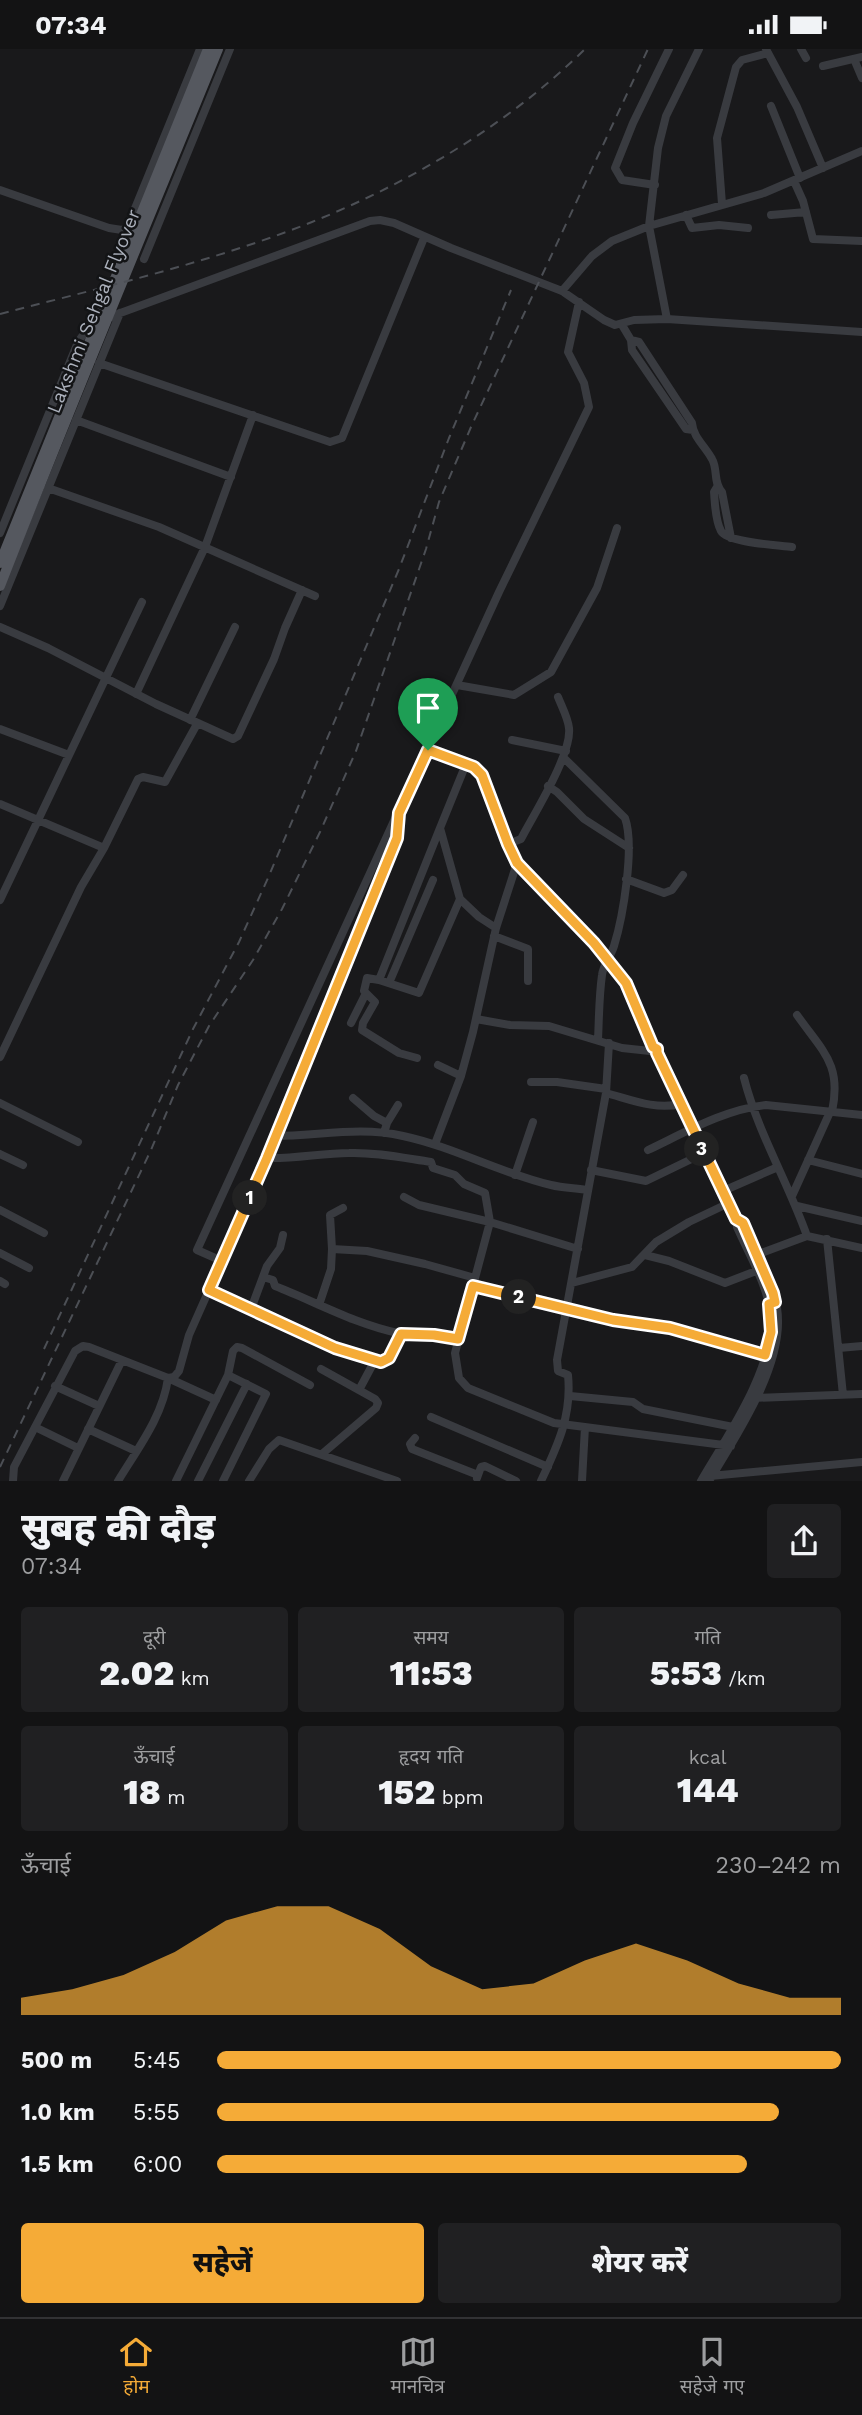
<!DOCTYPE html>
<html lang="hi">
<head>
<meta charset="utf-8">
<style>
  body { margin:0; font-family:"Work Sans","Noto Sans Devanagari",sans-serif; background:#202022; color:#f1f3f6; height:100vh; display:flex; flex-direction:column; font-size:26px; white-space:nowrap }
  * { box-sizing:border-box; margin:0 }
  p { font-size:23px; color:#9d9ea0 }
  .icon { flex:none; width:38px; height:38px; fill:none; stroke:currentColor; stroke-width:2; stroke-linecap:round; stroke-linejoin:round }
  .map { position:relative; height:1432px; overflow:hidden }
  .sheet { display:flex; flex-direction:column; background:#131314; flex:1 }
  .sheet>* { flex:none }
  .pin { position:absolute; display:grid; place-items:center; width:60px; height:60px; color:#fff; margin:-72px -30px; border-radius:50% 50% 50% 0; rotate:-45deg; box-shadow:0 0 7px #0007 }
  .pin .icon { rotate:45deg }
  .km { position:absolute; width:35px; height:35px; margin:-18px; border-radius:50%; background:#222; color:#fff; font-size:19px; line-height:35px; text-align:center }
  .round { display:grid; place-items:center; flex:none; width:74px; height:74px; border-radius:7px; background:#202022 }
  .head { display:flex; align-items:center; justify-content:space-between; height:119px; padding:0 21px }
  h1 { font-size:38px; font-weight:800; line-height:52px }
  .metrics { display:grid; grid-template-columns:repeat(3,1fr); gap:10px; height:119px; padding:7px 21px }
  .metrics div { display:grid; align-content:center; border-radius:7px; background:#202022; text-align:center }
  .metrics b { font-size:35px; font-weight:800 }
  .metrics small { font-size:19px; font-weight:400 }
  .metrics p { font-size:19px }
  .chart { height:196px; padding:14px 21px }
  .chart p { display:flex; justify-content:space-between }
  .chart svg { width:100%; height:126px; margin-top:7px; fill:#f5ab37; opacity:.7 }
  .button { display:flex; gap:14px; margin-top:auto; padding:14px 21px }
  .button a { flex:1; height:80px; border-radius:7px; background:#f5ab37; color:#111; font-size:28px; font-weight:800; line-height:80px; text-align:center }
  .button a+a { background:#202022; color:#f1f3f6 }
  ul { padding:0 21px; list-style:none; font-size:23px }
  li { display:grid; grid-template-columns:112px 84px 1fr; align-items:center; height:52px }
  li i { height:18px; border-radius:9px; background:#f5ab37 }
  .status { display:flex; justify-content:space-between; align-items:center; height:49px; padding:0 35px; background:#131314; direction:ltr }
  .status svg { height:19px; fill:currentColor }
  .tab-bar { display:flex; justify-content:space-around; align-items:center; height:98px; border-top:2px solid #323234; background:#131314; font-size:19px; color:#9d9ea0 }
  .tab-bar a { display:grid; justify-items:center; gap:4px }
  .tab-bar .on { color:#f5ab37 }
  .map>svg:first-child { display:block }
</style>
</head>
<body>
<div class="status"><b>07:34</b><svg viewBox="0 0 49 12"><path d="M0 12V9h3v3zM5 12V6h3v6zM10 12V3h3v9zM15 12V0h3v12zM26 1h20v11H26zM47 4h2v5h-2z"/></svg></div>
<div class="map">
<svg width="862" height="1432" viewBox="0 0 862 1432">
  <rect width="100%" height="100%" fill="#19191b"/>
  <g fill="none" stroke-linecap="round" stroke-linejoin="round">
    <!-- minor -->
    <path stroke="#393b40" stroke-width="8" d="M801 0 806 9
      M768 4 797 58 823 119
      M854 10 862 29
      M823 17 862 8
      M771 57 800 129
      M794 132 803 152 813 190 862 192
      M655 136 622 131 615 119 633 74 669 0
      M0 141 109 179 122 181 127 179 200 0
      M722 155 717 89 736 18 742 11 768 4 766 0
      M686 166 692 179 719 176 748 179
      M771 166 806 163
      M144 210 230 0
      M562 242 592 207 612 192 649 177 764 144 862 102
      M667 270 649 177 658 99 666 67 699 0
      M622 276 631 291 632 301 686 380 693 381
      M631 291 639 293 692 374C693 388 705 397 712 410 718 420 713 434 722 443L731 489
      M99 314 330 393 342 389 424 189
      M76 371 231 428
      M717 438 714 443C715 454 715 471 721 482 728 494 778 496 792 498
      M48 439 159 478 315 547
      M0 484 78 293 88 279 96 273 370 172 380 171 394 174 451 199 562 242 604 271 615 276 634 271 667 270 862 283
      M0 557 120 264
      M0 578 48 599 156 655 233 690 238 687 274 610 285 579 302 541
      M457 636 514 646 551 623 597 539 617 479
      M136 645 205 498 253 366
      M190 671 235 578
      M0 680 69 706
      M512 691 566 702
      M428 701 466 715
      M564 709 625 769C635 797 623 868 614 897 611 907 603 916 602 926 599 947 599 970 598 991
      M548 737 557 743 584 770 629 799
      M0 755 104 799
      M508 795 521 790C534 765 572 705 569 679 568 669 562 658 558 648
      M626 830 664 844 672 841 683 826
      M0 851 142 553
      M496 879 479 868 460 850 440 779 466 715 474 717 482 726 508 795 517 814 594 893 626 934 653 998
      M494 887 528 900V932
      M379 931 419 944 460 850
      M389 934 433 831
      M797 966C823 1003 842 1015 832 1063
      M476 970 510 976 549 977 622 999 650 1002
      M351 974 365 946
      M657 1004 736 1170 737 1178C749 1206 769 1238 771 1269 774 1320 726 1389 701 1432
      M0 1008 81 838 104 799 138 730 143 728 165 733 197 675
      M417 1009 399 1004 362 981 363 974 375 953 364 942 367 929 379 931 440 779
      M438 1016 461 1027
      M744 1029C758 1084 788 1133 807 1187L862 1199
      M531 1033H557L606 1040
      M606 1044C632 1051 655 1061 681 1055
      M353 1049 374 1067 387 1074 384 1084
      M0 1054 78 1093
      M387 1074 398 1056
      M275 1087C318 1087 360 1077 403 1087 454 1098 500 1124 551 1136 563 1139 576 1139 588 1141
      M435 1095 461 1027 473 983 496 879 517 814
      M648 1101C684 1084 725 1060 766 1056L862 1066
      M0 1105 23 1116
      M267 1109C295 1110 322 1104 349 1104 376 1103 404 1109 431 1113L433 1119 455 1126 464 1135 485 1144 490 1173 419 1156 404 1148
      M808 1111 862 1125
      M591 1121 646 1132 704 1104
      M515 1126 533 1073
      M723 1142 778 1118
      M792 1147 830 1063
      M797 1157 862 1172
      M343 1159 330 1166 332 1200 367 1202 425 1215 475 1229
      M0 1161 44 1184
      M827 1190 843 1346
      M578 1200 490 1173 455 1304 459 1329 468 1339 554 1374 731 1397
      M0 1204 29 1219
      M645 1206 669 1212 725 1234 756 1222
      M753 1207 807 1187
      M222 1212 267 1109 397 789 399 767
      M263 1228 273 1231 275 1237C316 1253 355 1275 398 1284 418 1289 438 1287 458 1290
      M0 1232 5 1235
      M572 1234 632 1218 656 1193 689 1173 729 1154
      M473 1237 613 1271 670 1279 772 1308
      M319 1256 331 1220 332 1200
      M251 1260 267 1217 280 1199 283 1186
      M401 1285 389 1309 381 1313 335 1299 209 1241 222 1212 197 1201 499 543 589 358 584 334 568 303 579 253
      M839 1299 862 1297
      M321 1320 375 1350 378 1354 376 1359 322 1405
      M228 1326 233 1302 237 1298 242 1299 310 1336
      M55 1337 99 1357
      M359 1341 375 1311
      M570 1347 633 1353 643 1360 738 1379
      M752 1349 862 1345
      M431 1368 548 1418
      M35 1378 78 1399
      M88 1380 136 1402
      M415 1389 410 1395 412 1400 478 1426
      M710 1427 862 1413
      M477 1429 481 1418 485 1417 516 1432
      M13 1432 14 1418 75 1302 83 1297 89 1298 168 1329 174 1328 179 1322 189 1286 209 1241
      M63 1432 122 1311
      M118 1432C138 1399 163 1367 168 1329L216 1351
      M176 1432 228 1326 266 1345 223 1432
      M198 1432 247 1335
      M249 1432 269 1400 279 1391 397 1432
      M541 1432C558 1396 572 1366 568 1326L558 1322 557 1311 606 1044 609 994
      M582 1432 585 1378
      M709 1432C737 1386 786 1313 777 1259 772 1229 755 1201 743 1174L736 1170"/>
    <!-- major -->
    <path stroke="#55585f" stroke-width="10" d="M0 514 208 0
      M0 537C70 357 145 179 218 0"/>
    <!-- rail -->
    <path stroke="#4c4f55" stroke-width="2" stroke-dasharray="9 7" stroke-linecap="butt" d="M0 265C104 238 212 213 312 173 411 133 509 75 585 0
      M44 1300 193 980 239 893 268 829 399 520 449 389 511 241
      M0 1418 151 1101 178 1036 209 977 253 911 282 860 320 783 356 702 426 500 439 453 471 378 648 0"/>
  </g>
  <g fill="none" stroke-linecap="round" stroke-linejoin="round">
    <defs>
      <path id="route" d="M428 701 474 718 482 726 508 795 517 814 594 894 626 934 653 998 657 1000V1004L736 1170 743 1174 773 1244 775 1253 769 1255 771 1283 765 1306 670 1279 613 1271 473 1237 458 1290 434 1286 401 1285 389 1309 381 1313 335 1299 209 1241 267 1109 397 789 399 764Z"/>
    </defs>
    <!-- route casing -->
    <use href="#route" stroke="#fff" stroke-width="14"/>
    <!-- route -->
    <use href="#route" stroke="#f5ab37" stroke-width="9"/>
  </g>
  <g text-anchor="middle" stroke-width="5" stroke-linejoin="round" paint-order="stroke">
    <!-- street labels -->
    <g font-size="19" fill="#abb0bb" stroke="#131416">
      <text transform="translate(93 262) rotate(-68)" y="7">Lakshmi Sehgal Flyover</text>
    </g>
  </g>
</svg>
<div class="pin" style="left:428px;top:701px;background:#1e9e55"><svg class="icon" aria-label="arrive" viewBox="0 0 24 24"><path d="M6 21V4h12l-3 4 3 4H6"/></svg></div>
<b class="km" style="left:250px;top:1149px">1</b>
<b class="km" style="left:519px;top:1248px">2</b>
<b class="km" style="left:702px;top:1100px">3</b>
</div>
<section class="sheet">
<div class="head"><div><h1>सुबह की दौड़</h1><p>07:34</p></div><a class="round"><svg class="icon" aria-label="share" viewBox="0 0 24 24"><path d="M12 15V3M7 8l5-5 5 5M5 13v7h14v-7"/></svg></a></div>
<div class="metrics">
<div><p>दूरी</p><b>2.02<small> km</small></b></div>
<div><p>समय</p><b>11:53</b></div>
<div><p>गति</p><b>5:53<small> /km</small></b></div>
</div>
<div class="metrics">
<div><p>ऊँचाई</p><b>18<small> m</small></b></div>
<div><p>हृदय गति</p><b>152<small> bpm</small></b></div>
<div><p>kcal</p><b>144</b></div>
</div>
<div class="chart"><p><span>ऊँचाई</span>230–242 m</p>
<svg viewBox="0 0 160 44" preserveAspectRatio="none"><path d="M0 44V38L10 35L20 30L30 22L40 11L50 6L60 6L70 14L80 27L90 35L100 33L110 25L120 19L130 25L140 33L150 38L160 38V44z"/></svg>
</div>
<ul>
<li><b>500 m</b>5:45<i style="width:100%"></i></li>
<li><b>1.0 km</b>5:55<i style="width:90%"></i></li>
<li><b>1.5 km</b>6:00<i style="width:85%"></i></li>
</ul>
<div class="button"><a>सहेजें</a><a>शेयर करें</a></div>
</section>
<nav class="tab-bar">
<a class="on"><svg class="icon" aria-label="home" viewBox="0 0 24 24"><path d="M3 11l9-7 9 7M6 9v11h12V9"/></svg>होम</a>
<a><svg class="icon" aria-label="map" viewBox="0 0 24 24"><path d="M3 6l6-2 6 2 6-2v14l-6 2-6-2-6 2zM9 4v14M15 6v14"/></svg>मानचित्र</a>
<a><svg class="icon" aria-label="saved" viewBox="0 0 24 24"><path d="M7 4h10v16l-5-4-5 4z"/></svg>सहेजे गए</a>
</nav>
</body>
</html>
